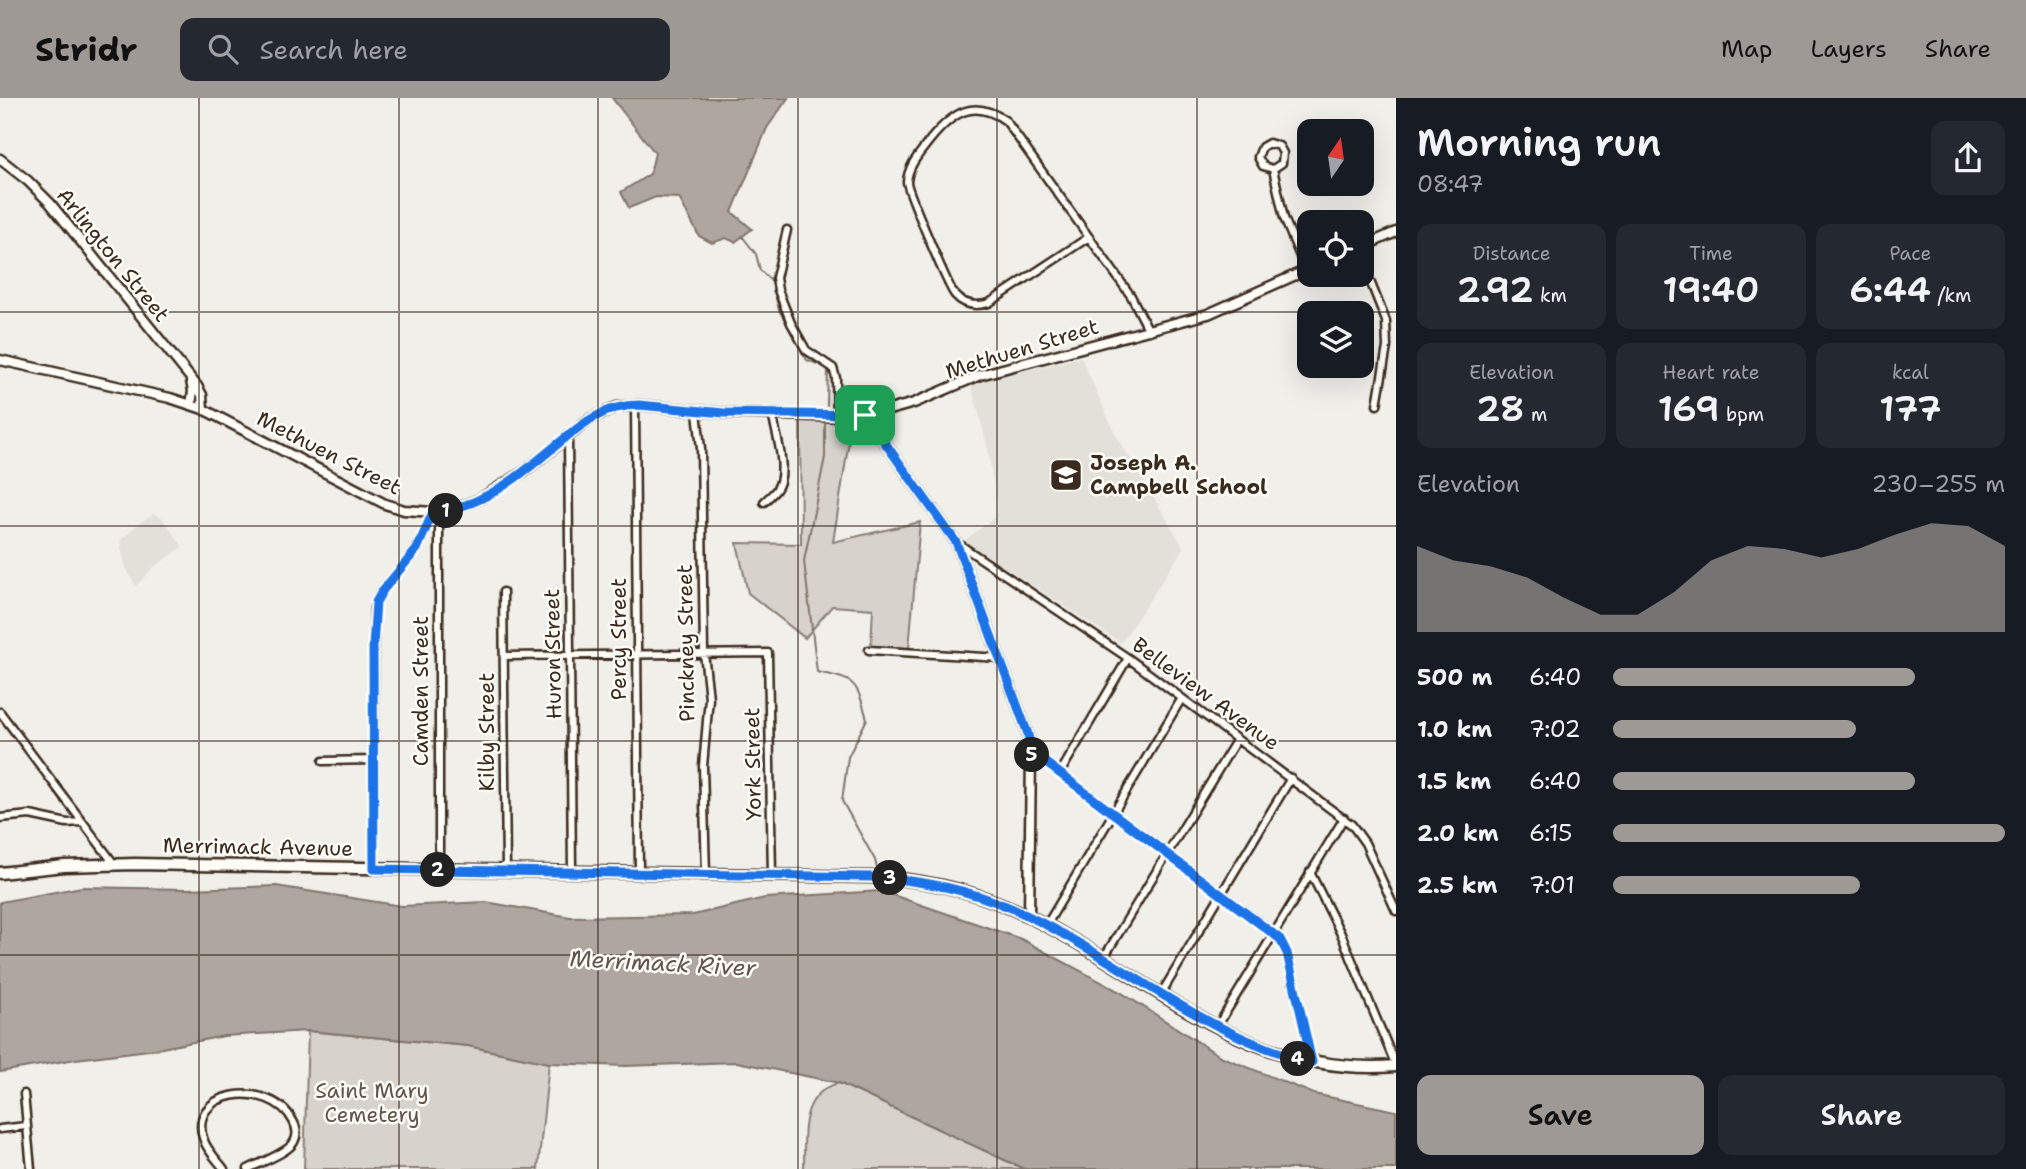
<!DOCTYPE html>
<html lang="en">
<head>
<meta charset="utf-8">
<style>
  body { margin:0; font-family:"Shantell Sans",sans-serif; background:#242831; color:#f1f3f6; height:100vh; display:flex; flex-direction:column; font-size:26px; white-space:nowrap }
  * { box-sizing:border-box; margin:0 }
  p { font-size:23px; color:#9ea1a6 }
  .icon { flex:none; width:38px; height:38px; fill:none; stroke:currentColor; stroke-width:2; stroke-linecap:round; stroke-linejoin:round }
  .map { position:relative; flex:1; overflow:hidden }
  .drawer { display:flex; flex-direction:column; background:#171b24; width:630px }
  .drawer>* { flex:none }
  .needle { width:46px; rotate:13deg }
  .fabs { position:absolute; left:1297px; top:21px; display:grid; gap:14px }
  .fabs a { display:grid; place-items:center; width:77px; height:77px; border-radius:14px; background:#171b24; box-shadow:0 7px 28px #0002; font-size:35px }
  .pin { position:absolute; display:grid; place-items:center; width:60px; height:60px; color:#fff; margin:-30px; border-radius:14px; box-shadow:0 4px 10px #0006 }
  .km { position:absolute; width:35px; height:35px; margin:-18px; border-radius:50%; background:#222; color:#fff; font-size:19px; line-height:35px; text-align:center }
  .round { display:grid; place-items:center; flex:none; width:74px; height:74px; border-radius:14px; background:#242831 }
  .headline { display:flex; align-items:center; justify-content:space-between; height:119px; padding:0 21px }
  h1 { font-size:38px; font-weight:600; line-height:52px }
  .metrics { display:grid; grid-template-columns:repeat(3,1fr); gap:10px; height:119px; padding:7px 21px }
  .metrics div { display:grid; align-content:center; border-radius:14px; background:#242831; text-align:center }
  .metrics b { font-size:35px; font-weight:600 }
  .metrics small { font-size:19px; font-weight:400 }
  .metrics p { font-size:19px }
  .chart { height:196px; padding:14px 21px }
  .chart p { display:flex; justify-content:space-between }
  .chart svg { width:100%; height:126px; margin-top:7px; fill:#9f9995; opacity:.7 }
  .button { display:flex; gap:14px; margin-top:auto; padding:14px 21px }
  .button a { flex:1; height:80px; border-radius:14px; background:#9f9995; color:#111; font-size:28px; font-weight:600; line-height:80px; text-align:center }
  .button a+a { background:#242831; color:#f1f3f6 }
  ul { padding:0 21px; list-style:none; font-size:23px }
  li { display:grid; grid-template-columns:112px 84px 1fr; align-items:center; height:52px }
  li i { height:18px; border-radius:9px; background:#9f9995 }
  header { display:flex; align-items:center; gap:42px; box-sizing:border-box; height:98px; padding:0 35px; background:#9f9995; color:#111 }
  header strong { font-size:33px }
  nav { display:flex; gap:38px; margin-inline-start:auto; font-size:24px }
  .search { width:490px; height:63px; background:#242831; display:flex; align-items:center; gap:18px; box-sizing:border-box; padding:0 24px; border-radius:14px; color:#9ea1a6; font-size:26px }
  main { display:flex; flex:1; min-height:0 }
  .map>svg:first-child { display:block }
</style>
</head>
<body>
<header>
<strong>Stridr</strong>
<div class="search"><svg class="icon" aria-label="search" viewBox="0 0 24 24"><circle cx="10" cy="10" r="6"/><path d="M15 15l6 6"/></svg>Search here</div>
<nav><a>Map</a><a>Layers</a><a>Share</a></nav>
</header>
<main>
<div class="map">
<svg width="1396" height="1071" viewBox="0 0 1396 1071">
  <rect width="100%" height="100%" fill="#f1efea"/>
  <filter id="ink" filterUnits="userSpaceOnUse"><feTurbulence type="fractalNoise" baseFrequency=".0143" numOctaves="2"/><feDisplacementMap in="SourceGraphic" scale="14" xChannelSelector="R" yChannelSelector="G"/><feConvolveMatrix kernelMatrix="1 2 1 2 8 2 1 2 1" color-interpolation-filters="sRGB"/></filter>
  <g filter="url(#ink)">
    <!-- built -->
    <path fill="#e3e0da" d="M1081 259 1115 335 1184 450 1121 545 964 443 995 419 997 407 987 347 971 286Z
      M154 416 162 420 183 449 154 469 136 488 126 470 121 449V442L139 425Z"/>
    <!-- green -->
    <path fill="#d7d2cc" stroke="#897e75" stroke-width="2" d="M800 322 852 324 833 444 920 424 909 550 871 548 873 511 832 508 805 540 748 495 737 445 801 446Z
      M308 933 468 948 549 965 538 1071H304Z
      M839 985 1024 1071H804C805 1037 798 996 839 985Z"/>
    <!-- water -->
    <path fill="#aea69f" stroke="#80746b" stroke-width="2" d="M612 0H788L767 30 732 114 752 131 735 144 726 140 712 145 699 138 679 100 656 99 629 110 621 94 650 76 655 55Z
      M276 788 402 808 486 804 570 819 693 817 765 800 881 793 1021 841 1122 895 1220 958 1314 996 1396 1013V1071H1024L839 985 737 964 626 968 549 965 468 948 308 933 224 938 157 951 76 961 0 974V804L82 789 186 791Z"/>
    <g fill="none" stroke-linecap="round" stroke-linejoin="round">
      <!-- stream -->
      <path stroke="#80746b" stroke-width="2" d="M742 138 756 156 760 172 772 184 779 212 807 262 828 270 827 308
        M825 324V359L804 463 817 574C856 582 856 582 867 621L848 659 842 703 875 762 878 775
        M881 784 882 796"/>
      <defs>
        <path id="minor" d="M1273 71 1263 68 1258 59 1262 49 1269 45 1279 48 1283 55 1282 65 1273 71 1284 120 1306 173
          M787 132 776 180 778 192 791 225 806 252 833 270 836 280 837 318
          M1089 139 989 205C976 209 964 207 955 197 949 191 907 91 907 84 908 67 921 54 930 42 953 14 974 0 1006 23L1131 198 1149 233
          M1362 163 1386 223 1387 249 1377 307
          M635 307 639 775
          M697 313 701 351 704 555 709 600 703 668 706 776
          M568 338 572 774
          M764 404C768 400 773 396 776 392 789 375 776 335 772 316
          M433 414 439 425V772
          M956 444 1128 560 1352 727 1365 745 1396 813
          M503 494 506 773
          M869 552 1000 560
          M504 558 768 555 772 777
          M0 614 115 767
          M1031 656 1042 662 1280 840 1287 855 1312 964
          M323 663 374 662
          M1060 675 1128 560
          M0 720 30 717 67 725 82 724
          M374 771V510L382 492 417 451 433 414
          M1310 774 1342 838 1396 968
          M1046 828 1182 600
          M1103 861 1237 641
          M1161 896 1291 680
          M1217 929 1344 720
          M24 996 31 1071
          M0 1031 26 1028
          M224 1071C218 1063 209 1054 205 1045 182 991 271 980 293 1023 297 1030 298 1037 294 1044 288 1055 259 1065 248 1071"/>
        <path id="tertiary" d="M0 61 28 83 50 105 197 288 202 297 203 311
          M1362 149 1396 134
          M0 262 170 300 203 311 385 406 404 412 433 414 454 411 480 401 525 373 590 321 617 309 639 307 724 315 844 319 875 316 914 305 980 277 1208 216 1309 171
          M191 307 193 293 191 283
          M865 317 956 444 1028 636 1031 656 1029 819"/>
        <path id="primary" d="M0 775 64 768 135 766 872 779C919 781 967 791 1011 810 1145 869 1236 981 1396 968"/>
      </defs>
      <!-- minor casing -->
      <use href="#minor" stroke="#3b2a1e" stroke-width="11"/>
      <!-- tertiary casing -->
      <use href="#tertiary" stroke="#3b2a1e" stroke-width="13"/>
      <!-- primary casing -->
      <use href="#primary" stroke="#3b2a1e" stroke-width="15"/>
      <!-- minor -->
      <use href="#minor" stroke="#fdfcf7" stroke-width="6"/>
      <!-- tertiary -->
      <use href="#tertiary" stroke="#fdfcf7" stroke-width="8"/>
      <!-- primary -->
      <use href="#primary" stroke="#fdfcf7" stroke-width="10"/>
    </g>
  </g>
  <g fill="none" stroke-linecap="round" stroke-linejoin="round" filter="url(#ink)">
    <defs>
      <path id="route" d="M639 307 724 315 865 317 956 444 1028 636 1031 656 1042 662 1280 841 1287 855 1312 964C1198 937 1116 856 1011 810 967 791 919 782 872 779L374 771 373 549 376 504 383 492 417 451 433 414C475 411 511 385 542 359 572 335 598 307 639 307Z"/>
    </defs>
    <!-- route casing -->
    <use href="#route" stroke="#fff" stroke-width="14"/>
    <!-- route -->
    <use href="#route" stroke="#1a73e8" stroke-width="9"/>
  </g>
  <!-- grid -->
  <path fill="none" stroke="#3b2a1e" stroke-width="2" stroke-opacity="0.55" d="M199 0V1071M399 0V1071M598 0V1071M798 0V1071M997 0V1071M1197 0V1071M0 214H1396M0 428H1396M0 643H1396M0 857H1396"/>
  <!-- icons -->
  <defs>
    <symbol id="school-square" viewBox="-11 -11 22 22"><rect x="-9" y="-9" width="18" height="18" rx="4" fill="#3b2a1e" stroke="#fdfcf7"/><path d="M0-5L7-2L0 1L-7-2ZM-4 1L0 2.5L4 1V4Q0 6-4 4Z" fill="#fff"/></symbol>
  </defs>
  <g fill-rule="evenodd">
    <use href="#school-square" x="1047" y="358" width="38" height="38"/>
  </g>
  <g text-anchor="middle" stroke-width="5" stroke-linejoin="round" paint-order="stroke">
    <!-- street labels -->
    <g font-size="21" fill="#3b2a1e" stroke="#fdfcf7">
      <text transform="translate(113 157) rotate(51)" y="7">Arlington Street</text>
      <text transform="translate(1022 251) rotate(-17)" y="7">Methuen Street</text>
      <text transform="translate(329 355) rotate(27)" y="7">Methuen Street</text>
      <text transform="translate(619 541) rotate(-90)" y="7">Percy Street</text>
      <text transform="translate(686 545) rotate(-91)" y="7">Pinckney Street</text>
      <text transform="translate(553 556) rotate(-91)" y="7">Huron Street</text>
      <text transform="translate(421 593) rotate(-90)" y="7">Camden Street</text>
      <text transform="translate(1206 596) rotate(36)" y="7">Belleview Avenue</text>
      <text transform="translate(487 634) rotate(-90)" y="7">Kilby Street</text>
      <text transform="translate(753 666) rotate(-91)" y="7">York Street</text>
      <text transform="translate(258 749) rotate(1)" y="7">Merrimack Avenue</text>
    </g>
    <!-- poi labels -->
    <g font-size="21" font-weight="bold" fill="#3b2a1e" stroke="#fdfcf7" text-anchor="start">
      <text x="1090" y="372">Joseph A.<tspan x="1090" dy="24">Campbell School</tspan></text>
    </g>
    <!-- park labels -->
    <g font-size="21" fill="#62544a" stroke="#fdfcf7">
      <text x="372" y="1000">Saint Mary<tspan x="372" dy="24">Cemetery</tspan></text>
    </g>
    <!-- water labels -->
    <g font-size="23" font-style="italic" fill="#63554b" stroke="#fdfcf7">
      <text transform="translate(663 865) rotate(3)" y="8">Merrimack River</text>
    </g>
  </g>
</svg>
<div class="fabs">
<a><svg class="needle" viewBox="-14 -14 28 28"><path d="M0-13l5 13h-10z" fill="#e53935"/><path d="M0 13l5-13h-10z" fill="#9ea1a6"/></svg></a>
<a><svg class="icon" aria-label="locate" viewBox="0 0 24 24"><circle cx="12" cy="12" r="6"/><path d="M12 2v4M12 18v4M2 12h4M18 12h4"/></svg></a>
<a><svg class="icon" aria-label="layers" viewBox="0 0 24 24"><path d="M12 4l9 5-9 5-9-5zM3 14l9 5 9-5"/></svg></a>
</div>
<div class="pin" style="left:865px;top:317px;background:#1e9e55"><svg class="icon" aria-label="arrive" viewBox="0 0 24 24"><path d="M6 21V4h12l-3 4 3 4H6"/></svg></div>
<b class="km" style="left:446px;top:413px">1</b>
<b class="km" style="left:438px;top:772px">2</b>
<b class="km" style="left:890px;top:780px">3</b>
<b class="km" style="left:1298px;top:961px">4</b>
<b class="km" style="left:1032px;top:657px">5</b>
</div>
<section class="drawer">
<div class="headline"><div><h1>Morning run</h1><p>08:47</p></div><a class="round"><svg class="icon" aria-label="share" viewBox="0 0 24 24"><path d="M12 15V3M7 8l5-5 5 5M5 13v7h14v-7"/></svg></a></div>
<div class="metrics">
<div><p>Distance</p><b>2.92<small> km</small></b></div>
<div><p>Time</p><b>19:40</b></div>
<div><p>Pace</p><b>6:44<small> /km</small></b></div>
</div>
<div class="metrics">
<div><p>Elevation</p><b>28<small> m</small></b></div>
<div><p>Heart rate</p><b>169<small> bpm</small></b></div>
<div><p>kcal</p><b>177</b></div>
</div>
<div class="chart"><p><span>Elevation</span>230–255 m</p>
<svg viewBox="0 0 160 44" preserveAspectRatio="none"><path d="M0 44V14L10 19L20 21L30 25L40 32L50 38L60 38L70 30L80 19L90 14L100 15L110 18L120 15L130 10L140 6L150 7L160 14V44z"/></svg>
</div>
<ul>
<li><b>500 m</b>6:40<i style="width:77%"></i></li>
<li><b>1.0 km</b>7:02<i style="width:62%"></i></li>
<li><b>1.5 km</b>6:40<i style="width:77%"></i></li>
<li><b>2.0 km</b>6:15<i style="width:100%"></i></li>
<li><b>2.5 km</b>7:01<i style="width:63%"></i></li>
</ul>
<div class="button"><a>Save</a><a>Share</a></div>
</section>
</main>
</body>
</html>
